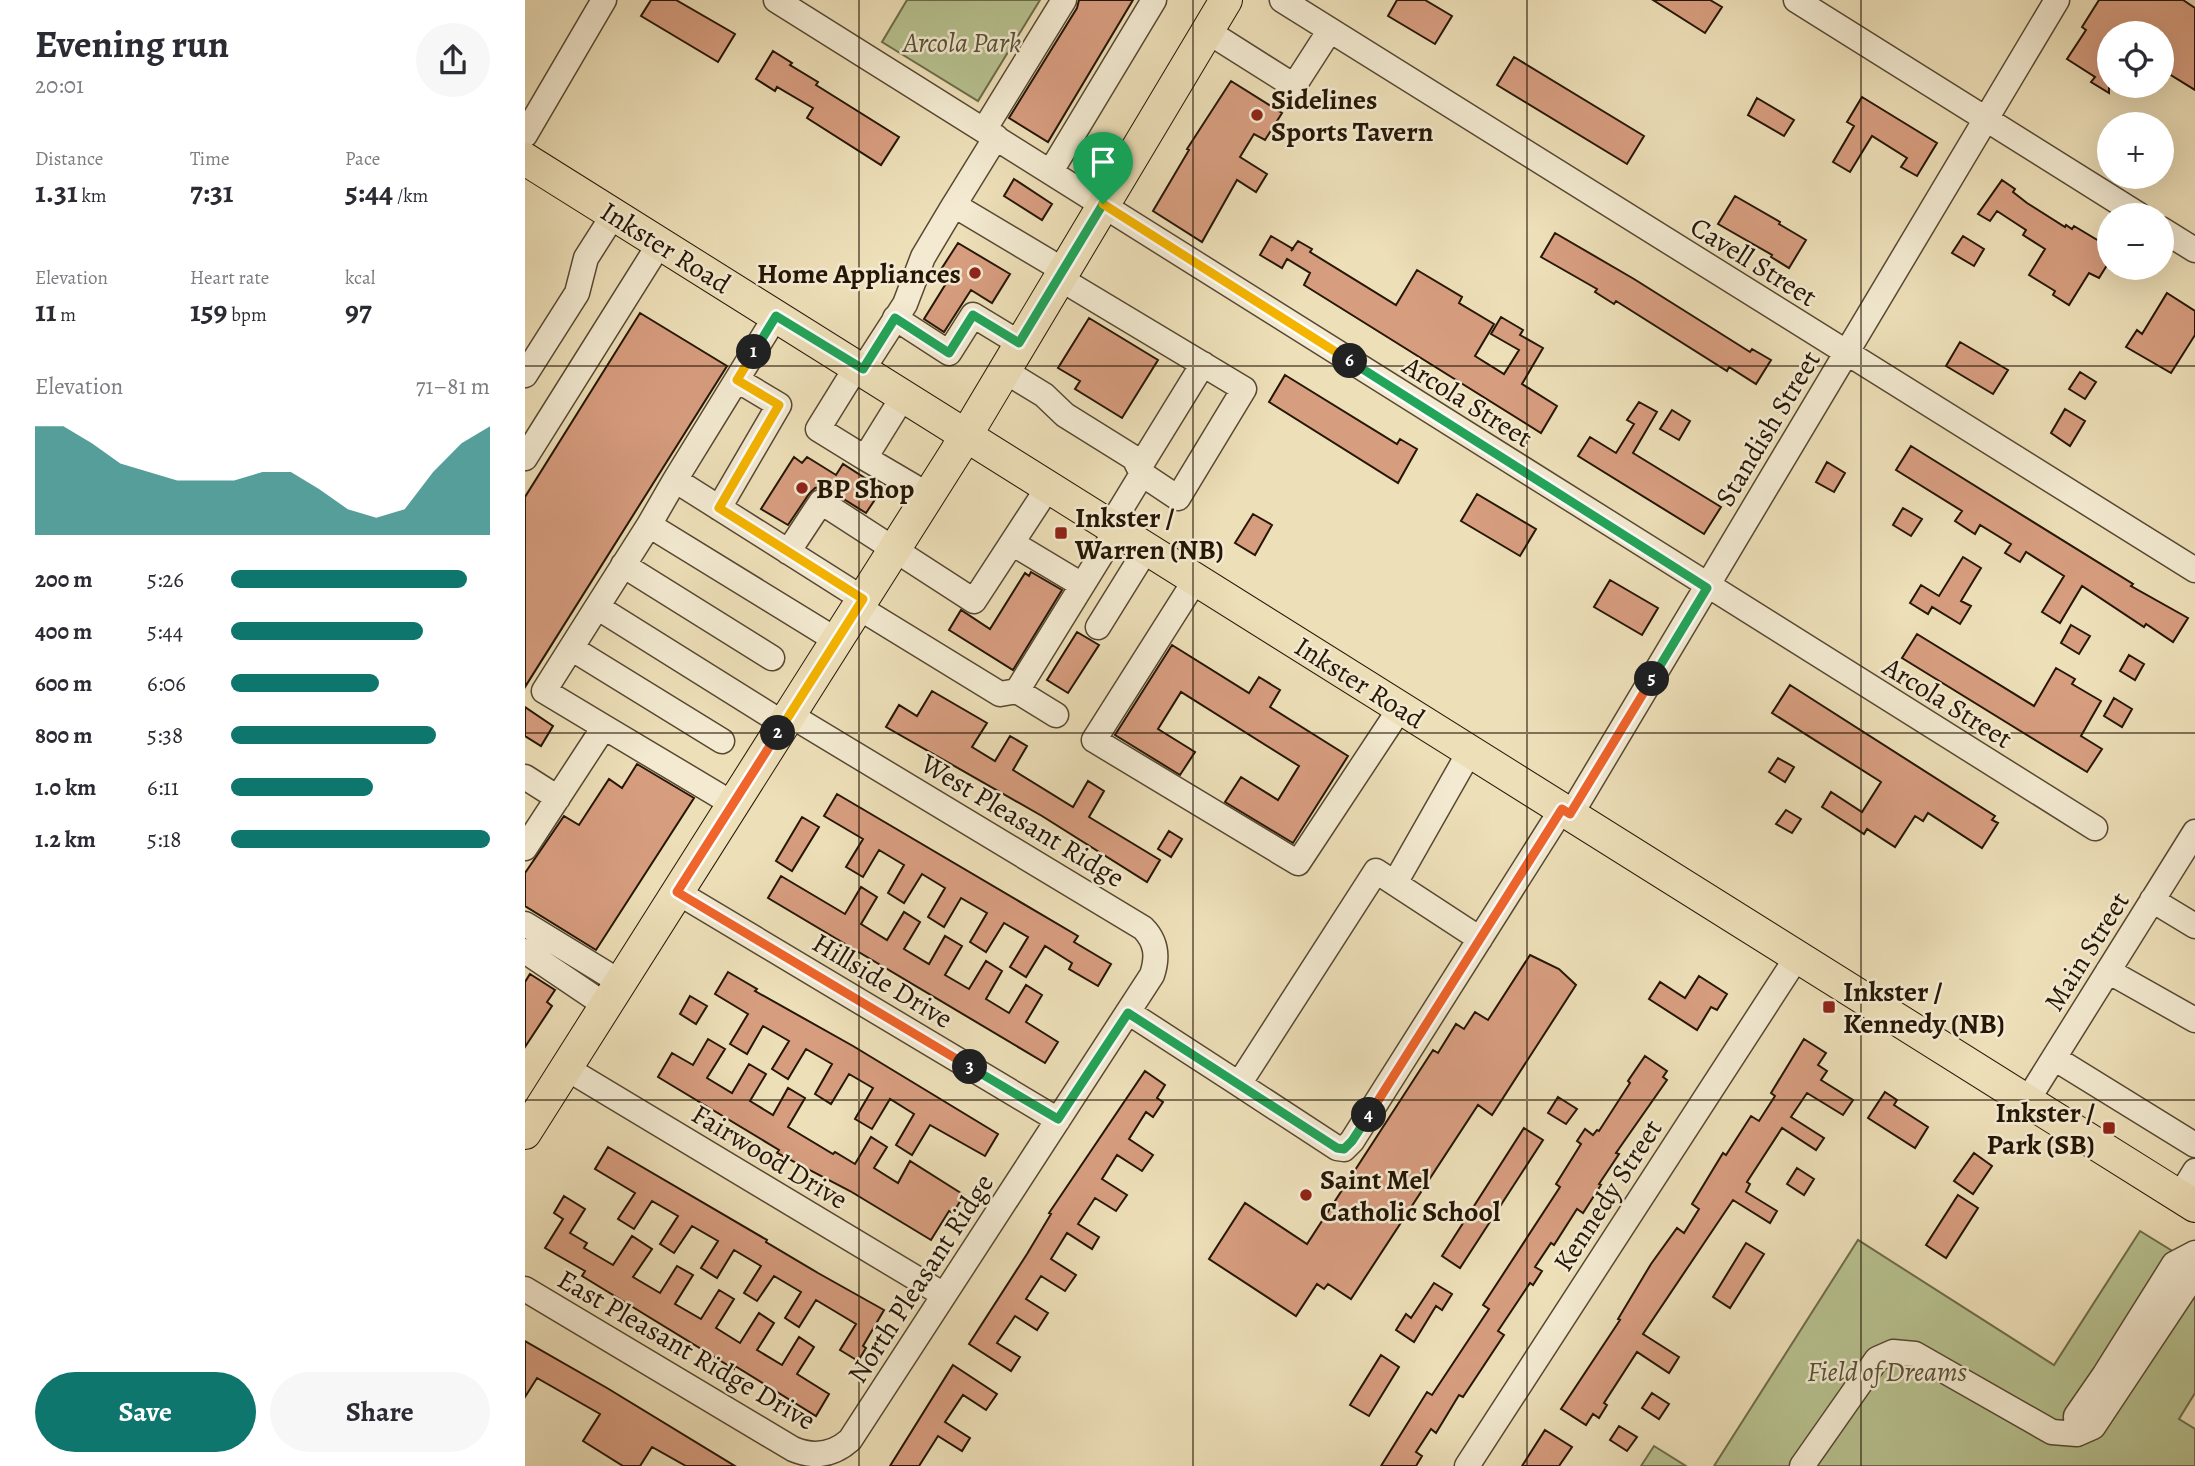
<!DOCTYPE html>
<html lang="en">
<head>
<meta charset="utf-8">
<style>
  body { margin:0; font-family:Alegreya,serif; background:#f7f7f7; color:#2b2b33; height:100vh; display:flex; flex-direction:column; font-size:26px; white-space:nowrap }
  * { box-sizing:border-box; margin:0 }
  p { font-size:23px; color:#7c7c81 }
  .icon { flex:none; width:38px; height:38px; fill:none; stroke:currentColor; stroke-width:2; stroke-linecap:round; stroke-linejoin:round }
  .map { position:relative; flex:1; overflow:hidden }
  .side { display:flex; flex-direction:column; background:#fff; width:525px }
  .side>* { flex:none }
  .buttons { position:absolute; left:1572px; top:21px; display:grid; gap:14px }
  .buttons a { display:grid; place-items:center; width:77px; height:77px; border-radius:50%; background:#fff; box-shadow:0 7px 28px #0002; font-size:35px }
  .pin { position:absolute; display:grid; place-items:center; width:60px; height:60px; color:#fff; margin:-72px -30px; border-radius:50% 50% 50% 0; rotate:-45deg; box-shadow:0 0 7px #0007 }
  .pin .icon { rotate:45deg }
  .km { position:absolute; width:35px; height:35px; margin:-18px; border-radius:50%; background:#222; color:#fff; font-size:19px; line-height:35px; text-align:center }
  .round { display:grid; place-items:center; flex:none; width:74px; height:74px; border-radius:37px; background:#f7f7f7 }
  .headline { display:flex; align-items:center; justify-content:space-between; height:119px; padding:0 35px }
  h1 { font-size:38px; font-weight:600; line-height:52px }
  .metrics { display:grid; grid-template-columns:repeat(3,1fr); gap:10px; height:119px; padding:7px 35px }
  .metrics div { display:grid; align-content:center }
  .metrics b { font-size:30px; font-weight:600 }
  .metrics small { font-size:19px; font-weight:400 }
  .metrics p { font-size:19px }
  .chart { height:196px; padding:14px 35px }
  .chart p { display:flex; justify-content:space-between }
  .chart svg { width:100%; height:126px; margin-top:7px; fill:#0f766e; opacity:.7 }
  .action { display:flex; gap:14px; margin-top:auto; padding:14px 35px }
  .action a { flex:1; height:80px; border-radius:42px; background:#0f766e; color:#fff; font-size:28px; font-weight:600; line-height:80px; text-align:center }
  .action a+a { background:#f7f7f7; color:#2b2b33 }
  ul { padding:0 35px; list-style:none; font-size:23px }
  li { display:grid; grid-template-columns:112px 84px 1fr; align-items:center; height:52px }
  li i { height:18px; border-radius:9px; background:#0f766e }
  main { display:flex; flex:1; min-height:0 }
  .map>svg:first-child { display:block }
</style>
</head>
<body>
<main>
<section class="side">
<div class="headline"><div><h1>Evening run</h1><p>20:01</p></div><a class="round"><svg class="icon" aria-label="share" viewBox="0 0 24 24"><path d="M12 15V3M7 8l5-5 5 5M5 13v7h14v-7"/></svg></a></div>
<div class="metrics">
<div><p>Distance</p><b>1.31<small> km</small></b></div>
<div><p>Time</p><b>7:31</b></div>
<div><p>Pace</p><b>5:44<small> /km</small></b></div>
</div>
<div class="metrics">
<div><p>Elevation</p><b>11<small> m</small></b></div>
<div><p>Heart rate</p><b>159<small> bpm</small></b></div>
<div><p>kcal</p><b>97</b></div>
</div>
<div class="chart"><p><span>Elevation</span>71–81 m</p>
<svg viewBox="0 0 160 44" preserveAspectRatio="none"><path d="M0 44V6L10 6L20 12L30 19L40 22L50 25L60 25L70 25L80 22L90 22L100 28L110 35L120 38L130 35L140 22L150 12L160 6V44z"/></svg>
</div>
<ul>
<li><b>200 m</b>5:26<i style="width:91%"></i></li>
<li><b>400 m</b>5:44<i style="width:74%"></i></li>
<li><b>600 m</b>6:06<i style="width:57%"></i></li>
<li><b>800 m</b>5:38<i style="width:79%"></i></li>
<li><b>1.0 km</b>6:11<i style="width:55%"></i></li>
<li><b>1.2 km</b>5:18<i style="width:100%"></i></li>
</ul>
<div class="action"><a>Save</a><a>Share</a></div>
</section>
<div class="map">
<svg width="1670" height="1466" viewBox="0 0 1670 1466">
  <rect width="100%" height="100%" fill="#eddfb8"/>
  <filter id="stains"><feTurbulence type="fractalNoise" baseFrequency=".00286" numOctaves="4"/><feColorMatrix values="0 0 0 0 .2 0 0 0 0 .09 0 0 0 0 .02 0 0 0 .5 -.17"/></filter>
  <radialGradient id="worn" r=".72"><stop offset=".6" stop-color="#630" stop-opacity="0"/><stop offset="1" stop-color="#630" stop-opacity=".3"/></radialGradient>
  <!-- green -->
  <path fill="#b7c290" stroke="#6e6c4b" stroke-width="2" d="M382 0H515L453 101 357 42Z
    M1615 1231 1670 1265V1393L1654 1419 1670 1429V1466H1189L1333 1240 1529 1365Z
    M1129 1446 1161 1466H1116Z"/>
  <!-- building -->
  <path fill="#d79d7f" stroke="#251606" stroke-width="2" d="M126 0H151L210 34 193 62 116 16Z
    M554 0H608L523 142 484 118 552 8Z
    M872 0H900L927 16 910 44 863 16Z
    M1128 0H1185L1197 7 1180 33Z
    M1574 0H1658L1670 8V90L1636 69V33H1584V93L1566 82 1570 77 1542 59 1561 30 1557 27Z
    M248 51 267 63 265 65 293 82 291 85 374 137 356 165 282 118 288 108 252 87 250 91 231 79Z
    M989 57 1119 136 1102 164 972 85Z
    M706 81 757 113 740 140 729 134 715 157 742 174 731 192 712 180 677 242 628 211 664 150 662 149Z
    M1337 97 1412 143 1392 176 1376 167 1382 158 1347 136 1325 172 1308 162 1329 126 1322 122Z
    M1232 98 1269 120 1259 136 1223 115Z
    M489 179 527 204 517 220 479 196Z
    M1477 180 1490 189 1488 192 1502 203 1540 227 1541 225 1547 229 1549 226 1584 247V262L1574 278 1564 273 1544 305 1528 295 1530 291 1504 275 1520 249 1498 235 1501 230 1472 211 1465 221 1453 214Z
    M1210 196 1255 222 1254 224 1281 240 1264 268 1246 257 1247 255 1193 224Z
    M1030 233 1109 279 1225 352 1227 349 1246 360 1231 384 1204 367 1202 371 1091 301 1089 304 1070 292 1072 289 1016 257Z
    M746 236 768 249 766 251 773 241 787 249 785 252 871 305 892 270 937 297 934 303 969 324 950 356 979 374 994 350 966 334 976 317 998 330 995 335 1018 348 997 384 1032 406 1016 433 779 285 785 273 762 259 757 268 735 255Z
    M1438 236 1459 249 1449 266 1427 253Z
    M433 243 485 274 467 303 446 290 419 332 399 319 425 277 415 271Z
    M1642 293 1670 311V335L1646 373 1601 347 1612 330 1617 334Z
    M115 313 202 366 0 687V497Z
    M564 318 633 360 597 418 550 389 555 381 533 368Z
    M1435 342 1483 370 1468 394 1421 366Z
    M1555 372 1571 382 1560 399 1544 389Z
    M760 375 872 444 875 439 892 449 873 483 744 402Z
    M1114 402 1132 412 1108 453 1196 507 1179 534 1053 456 1065 437 1091 453 1109 424 1102 420Z
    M1540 409 1560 421 1545 446 1526 433Z
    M1147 410 1165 421 1154 440 1135 429Z
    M1386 446 1608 584 1606 586 1663 618 1648 642 1621 624 1619 627 1557 586 1535 623 1517 612 1539 576 1501 552 1495 562 1480 553 1486 544 1455 525 1450 534 1430 521 1437 511 1371 470Z
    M269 457 277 463 282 457 311 475 318 464 357 489 341 513 304 490 297 487 290 488 284 494 263 525 236 509Z
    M1302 462 1320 473 1309 492 1291 482Z
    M952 494 1011 529 995 556 936 521Z
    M1378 508 1397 519 1386 536 1368 525Z
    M728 514 747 525 730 555 710 543Z
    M1438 557 1456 568 1436 601 1446 606 1435 624 1407 607 1403 614 1385 603 1396 585 1414 596Z
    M506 572 537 590 488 670 424 630 436 610 465 629 500 573 504 576Z
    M1085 580 1133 608 1117 635 1069 607Z
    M1546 625 1565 636 1554 654 1536 643Z
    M552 632 574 645 543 693 522 680Z
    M1392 634 1509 706 1531 668 1550 679 1547 684 1576 701 1556 736 1577 749 1562 772 1377 658Z
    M647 645 724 693 734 677 755 690 745 707 823 756 768 843 700 802 716 777 753 800 774 766 656 692 633 729 670 752 655 775 590 735Z
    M1604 655 1619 664 1610 680 1595 671Z
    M1265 685 1470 816 1467 820 1473 823 1457 848 1403 813 1398 821 1390 816 1370 847 1342 829 1339 834 1297 807 1306 792 1337 812 1356 782 1247 713Z
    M407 691 462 723 447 747 470 761 485 736 502 746 488 770 548 807 563 781 579 791 564 817 635 860 622 882 517 816 361 727 374 705 392 716Z
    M1589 698 1607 709 1597 727 1579 716Z
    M0 707 28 726 16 746 0 736Z
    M1253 758 1269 767 1260 782 1244 772Z
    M112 764 169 798 71 950 0 906V873L39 816 54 825 84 779 97 788Z
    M312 794 553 936 549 942 586 964 573 986 544 969 547 963 520 946 501 977 485 967 503 937 479 923 461 952 445 942 462 913 436 898 419 927 403 917 420 888 397 874 379 903 363 893 379 865 354 850 338 877 321 867 338 839 299 816Z
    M1261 810 1276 819 1267 833 1251 824Z
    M277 817 294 827 267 871 251 861Z
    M644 831 657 839 646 857 633 849Z
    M256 876 320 914 336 887 352 897 336 924 362 940 379 912 395 922 379 949 404 964 420 936 437 946 420 975 444 989 461 961 477 971 461 999 484 1013 501 985 517 995 501 1022 533 1042 520 1063 243 898Z
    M1005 955 1034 969 1051 985 967 1115 953 1105 826 1299 803 1284 799 1289 792 1284 771 1316 684 1259 720 1203 782 1244 908 1050 913 1053 931 1024 939 1029 950 1012 963 1020Z
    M203 972 232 989 230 991 328 1046 473 1134 460 1156 405 1125 387 1155 371 1145 389 1114 365 1099 347 1129 330 1119 348 1088 324 1074 306 1104 290 1094 307 1064 281 1049 263 1079 247 1069 264 1041 238 1026 222 1054 205 1044 223 1014 190 994Z
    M5 974 30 990 22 1002 27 1006 0 1047V982Z
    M1174 976 1202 994 1192 1010 1186 1007 1172 1030 1124 999 1135 982 1160 998Z
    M165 996 182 1006 171 1024 155 1014Z
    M183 1039 200 1049 182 1078 207 1093 224 1064 241 1074 225 1101 248 1115 263 1088 280 1098 263 1127 308 1154 310 1152 330 1164 346 1137 362 1147 349 1168 373 1183 385 1161 439 1195 428 1213 424 1211 406 1240 325 1191 252 1153 254 1150 133 1077 147 1053 168 1065Z
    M1279 1039 1301 1053 1293 1065 1302 1071 1296 1080 1328 1100 1318 1115 1282 1093 1266 1117 1299 1138 1291 1150 1257 1128 1222 1182 1225 1184 1221 1192 1252 1211 1245 1223 1208 1200 1118 1334 1154 1357 1144 1373 1112 1352 1079 1403 1082 1405 1074 1418 1068 1414 1061 1425 1036 1409 1095 1320 1093 1319 1126 1264 1152 1228 1159 1233 1174 1209 1167 1204 1198 1153 1201 1155 1226 1116 1234 1121 1250 1096 1246 1093Z
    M1120 1056 1142 1071 1138 1077 1142 1080 1091 1153 1094 1154 1074 1184 1076 1185 1058 1213 1052 1209 1029 1245 1026 1243 1010 1267 1017 1271 1008 1285 1005 1283 973 1331 979 1335 938 1397 934 1395 911 1433 906 1429 891 1452 897 1456 891 1466H856L902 1392 907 1395 964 1309 958 1305 1035 1187 1031 1184 1056 1144 1052 1141 1060 1129 1068 1135 1072 1130 1074 1131 1105 1083 1103 1081Z
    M620 1071 640 1085 632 1098 638 1102 628 1117 621 1112 604 1139 628 1155 617 1171 592 1155 577 1179 602 1195 591 1211 570 1198 553 1224 574 1237 567 1249 542 1233 526 1259 551 1275 540 1291 516 1276 501 1299 523 1313 512 1330 490 1316 472 1343 495 1357 486 1371 444 1344 502 1254 526 1214 524 1213Z
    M1360 1092 1372 1100 1369 1105 1403 1127 1390 1148 1343 1118Z
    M1033 1097 1052 1109 1041 1124 1023 1113Z
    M999 1128 1018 1140 935 1268 917 1256Z
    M83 1147 242 1240 241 1242 293 1273 359 1310 338 1346 341 1348 333 1361 315 1350 331 1324 291 1300 274 1327 260 1318 276 1292 249 1276 232 1301 219 1293 236 1266 209 1250 192 1278 176 1268 193 1241 167 1226 149 1253 135 1244 153 1216 127 1201 109 1229 93 1219 110 1193 70 1169Z
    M1449 1153 1467 1166 1448 1194 1429 1181Z
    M1272 1168 1289 1179 1279 1195 1262 1184Z
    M1433 1195 1453 1208 1421 1258 1401 1245Z
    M39 1196 60 1209 45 1233 62 1243 59 1248 88 1265 107 1236 127 1249 108 1277 135 1293 152 1266 168 1275 150 1304 176 1319 194 1290 209 1299 191 1328 215 1343 234 1313 249 1323 232 1350 257 1365 274 1337 289 1347 272 1374 304 1394 291 1416 210 1366 209 1369 57 1276 60 1271 20 1248 38 1219 29 1213Z
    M1221 1243 1239 1254 1205 1308 1188 1297Z
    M909 1283 927 1294 917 1310 911 1306 889 1342 871 1330 881 1314 886 1318Z
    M0 1341 82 1388 210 1466H161L127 1447 115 1466H98L58 1441 75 1414 12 1378 0 1397Z
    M856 1355 874 1367 844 1416 825 1405Z
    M428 1365 472 1394 461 1410 438 1395 420 1422 445 1438 437 1451 413 1436 394 1466H365Z
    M1127 1393 1144 1404 1134 1419 1117 1408Z
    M1094 1426 1112 1437 1102 1451 1085 1440Z
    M1020 1430 1047 1447 1034 1466H997Z"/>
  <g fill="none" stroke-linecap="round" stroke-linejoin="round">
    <defs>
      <path id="minor" d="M251 0C691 275 1128 555 1570 828
        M757 0 1670 570
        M1271 0 1614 215
        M682 31 769 86 805 30
        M459 130 539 0
        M0 135 79 0
        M471 137 429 205 538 270
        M526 171 629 0
        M1636 229 1670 250
        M370 318 424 353 448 315 494 343
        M332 366 293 429 340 458 379 395
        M338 369 380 304 398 257 429 205
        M478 370 519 395 540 415 609 458 617 474 653 498 719 389 534 278
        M0 375 52 293 61 258 89 214
        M0 458 135 243
        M340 458 403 495
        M614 468 678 364
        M150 480 251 316
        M194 508 254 405 212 380
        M124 525 150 480 338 599
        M586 525 617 474
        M487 543 557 585
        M263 552 296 502 449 601 524 486
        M98 565 247 658
        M671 579 569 740 773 863 876 707
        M72 607 124 525 311 640
        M333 607 475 694 492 691
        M573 627 622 548
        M46 648 197 741
        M531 715 492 691 592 529
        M79 727 19 691 72 607 259 724
        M0 777 33 798
        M1046 814 1532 0
        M0 848 79 727 208 804
        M870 883 945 751
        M152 892 533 1120
        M1627 900 1670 926
        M0 924 95 982
        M0 951 80 1005
        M1583 971 1670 1020
        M603 1012 714 1084 851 871 955 939
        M1529 1058 1670 1145
        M41 1068 419 1295
        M714 1084 812 1148 819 1149 827 1141 1037 809
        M1502 1101 1670 832
        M1654 1197 1670 1171
        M1670 1253 1649 1264 1580 1374 1551 1416 1552 1434 1568 1427 1669 1275 1670 1254
        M0 1289 268 1449C289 1458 308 1455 325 1440L627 975C633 957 632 942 618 928L265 715
        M942 1466 1272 957
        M1277 1466 1352 1359 1368 1352 1390 1354 1527 1432 1552 1434"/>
      <path id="major" d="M0 159 1670 1206
        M0 1133 431 452 701 0"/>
    </defs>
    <!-- minor casing -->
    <use href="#minor" stroke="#574832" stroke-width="27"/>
    <!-- major casing -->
    <use href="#major" stroke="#251606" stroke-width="34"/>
    <!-- minor -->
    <use href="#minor" stroke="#f3ead1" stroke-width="24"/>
    <!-- major -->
    <use href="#major" stroke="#eddfb8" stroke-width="32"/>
  </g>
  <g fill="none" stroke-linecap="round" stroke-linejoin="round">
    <defs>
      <path id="split-1" d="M229 352 251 316 338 369 370 318 424 353 448 315 494 343 578 204"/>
      <path id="split-2" d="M229 352 212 380 254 405 194 508 338 599 253 733"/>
      <path id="split-3" d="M253 733 152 892 445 1067"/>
      <path id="split-4" d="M445 1067 533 1119 603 1013 812 1148 819 1149 827 1141 844 1115"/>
      <path id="split-5" d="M844 1115 1037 809 1045 814 1127 679"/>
      <path id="split-6" d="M825 361 1182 588 1127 679"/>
      <path id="split-7" d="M578 204 825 361"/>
    </defs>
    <!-- split-1 casing -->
    <use href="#split-1" stroke="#fff" stroke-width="14"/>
    <!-- split-2 casing -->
    <use href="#split-2" stroke="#fff" stroke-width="14"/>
    <!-- split-3 casing -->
    <use href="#split-3" stroke="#fff" stroke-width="14"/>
    <!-- split-4 casing -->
    <use href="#split-4" stroke="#fff" stroke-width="14"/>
    <!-- split-5 casing -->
    <use href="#split-5" stroke="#fff" stroke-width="14"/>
    <!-- split-6 casing -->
    <use href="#split-6" stroke="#fff" stroke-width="14"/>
    <!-- split-7 casing -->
    <use href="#split-7" stroke="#fff" stroke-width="14"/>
    <!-- split-1 -->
    <use href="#split-1" stroke="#22a559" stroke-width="9"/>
    <!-- split-2 -->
    <use href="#split-2" stroke="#f5b400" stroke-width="9"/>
    <!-- split-3 -->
    <use href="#split-3" stroke="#f0652b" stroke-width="9"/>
    <!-- split-4 -->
    <use href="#split-4" stroke="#22a559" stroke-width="9"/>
    <!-- split-5 -->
    <use href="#split-5" stroke="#f0652b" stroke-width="9"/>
    <!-- split-6 -->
    <use href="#split-6" stroke="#22a559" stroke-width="9"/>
    <!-- split-7 -->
    <use href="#split-7" stroke="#f5b400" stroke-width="9"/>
  </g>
  <!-- grid -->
  <path fill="none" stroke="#251606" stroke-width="2" stroke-opacity="0.55" d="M334 0V1466M668 0V1466M1002 0V1466M1336 0V1466M0 366H1670M0 733H1670M0 1100H1670"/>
  <!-- markers -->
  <g fill="#8f2418" stroke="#f3ead1" stroke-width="2.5">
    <circle cx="732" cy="115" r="7"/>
    <circle cx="450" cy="273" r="7"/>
    <circle cx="277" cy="488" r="7"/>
    <rect x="529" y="526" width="14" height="14" rx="3.5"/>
    <rect x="1297" y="1000" width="14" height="14" rx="3.5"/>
    <rect x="1577" y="1121" width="14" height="14" rx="3.5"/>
    <circle cx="781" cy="1195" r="7"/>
  </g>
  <g text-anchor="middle" stroke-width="5" stroke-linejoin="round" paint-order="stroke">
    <!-- park labels -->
    <g font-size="28" font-style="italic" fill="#585236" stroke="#f3ead1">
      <text x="437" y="52">Arcola Park</text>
      <text x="1362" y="1381">Field of Dreams</text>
    </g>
    <!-- poi labels -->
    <g font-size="28" font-weight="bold" fill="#251606" stroke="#f3ead1" text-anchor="start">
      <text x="746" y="109">Sidelines<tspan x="746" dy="32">Sports Tavern</tspan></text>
      <text x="436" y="283" text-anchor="end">Home Appliances</text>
      <text x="291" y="498">BP Shop</text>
      <text x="550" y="527">Inkster /<tspan x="550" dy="32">Warren (NB)</tspan></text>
      <text x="1318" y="1001">Inkster /<tspan x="1318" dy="32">Kennedy (NB)</tspan></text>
      <text x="1570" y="1122" text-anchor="end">Inkster /<tspan x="1570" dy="32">Park (SB)</tspan></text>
      <text x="795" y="1189">Saint Mel<tspan x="795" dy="32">Catholic School</tspan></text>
    </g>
    <!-- street labels -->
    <g font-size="28" fill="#251606" stroke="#f3ead1">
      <text transform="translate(141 247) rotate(32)" y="10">Inkster Road</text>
      <text transform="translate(1229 261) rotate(32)" y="10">Cavell Street</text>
      <text transform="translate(943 401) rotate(32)" y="10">Arcola Street</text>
      <text transform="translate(1242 428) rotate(-59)" y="10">Standish Street</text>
      <text transform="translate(835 682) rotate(32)" y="10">Inkster Road</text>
      <text transform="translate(1423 702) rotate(32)" y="10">Arcola Street</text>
      <text transform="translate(498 820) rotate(31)" y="10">West Pleasant Ridge</text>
      <text transform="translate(1561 951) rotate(-58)" y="10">Main Street</text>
      <text transform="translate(358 980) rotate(31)" y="10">Hillside Drive</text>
      <text transform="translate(245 1156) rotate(31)" y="10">Fairwood Drive</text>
      <text transform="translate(1082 1195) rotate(-57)" y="10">Kennedy Street</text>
      <text transform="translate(395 1278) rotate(-57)" y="10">North Pleasant Ridge</text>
      <text transform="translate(162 1349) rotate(30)" y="10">East Pleasant Ridge Drive</text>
    </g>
  </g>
  <rect width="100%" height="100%" filter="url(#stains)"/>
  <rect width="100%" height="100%" fill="url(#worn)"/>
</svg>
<div class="buttons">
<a><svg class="icon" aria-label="locate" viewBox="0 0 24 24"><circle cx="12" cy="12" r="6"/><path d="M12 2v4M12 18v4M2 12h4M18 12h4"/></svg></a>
<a>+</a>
<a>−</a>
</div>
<div class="pin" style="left:578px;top:204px;background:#1e9e55"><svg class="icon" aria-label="arrive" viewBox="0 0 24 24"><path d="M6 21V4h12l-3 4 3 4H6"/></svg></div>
<b class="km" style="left:229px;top:352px">1</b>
<b class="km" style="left:253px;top:733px">2</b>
<b class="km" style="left:445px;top:1067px">3</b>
<b class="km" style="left:844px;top:1115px">4</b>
<b class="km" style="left:1127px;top:679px">5</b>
<b class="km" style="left:825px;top:361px">6</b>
</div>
</main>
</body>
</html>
